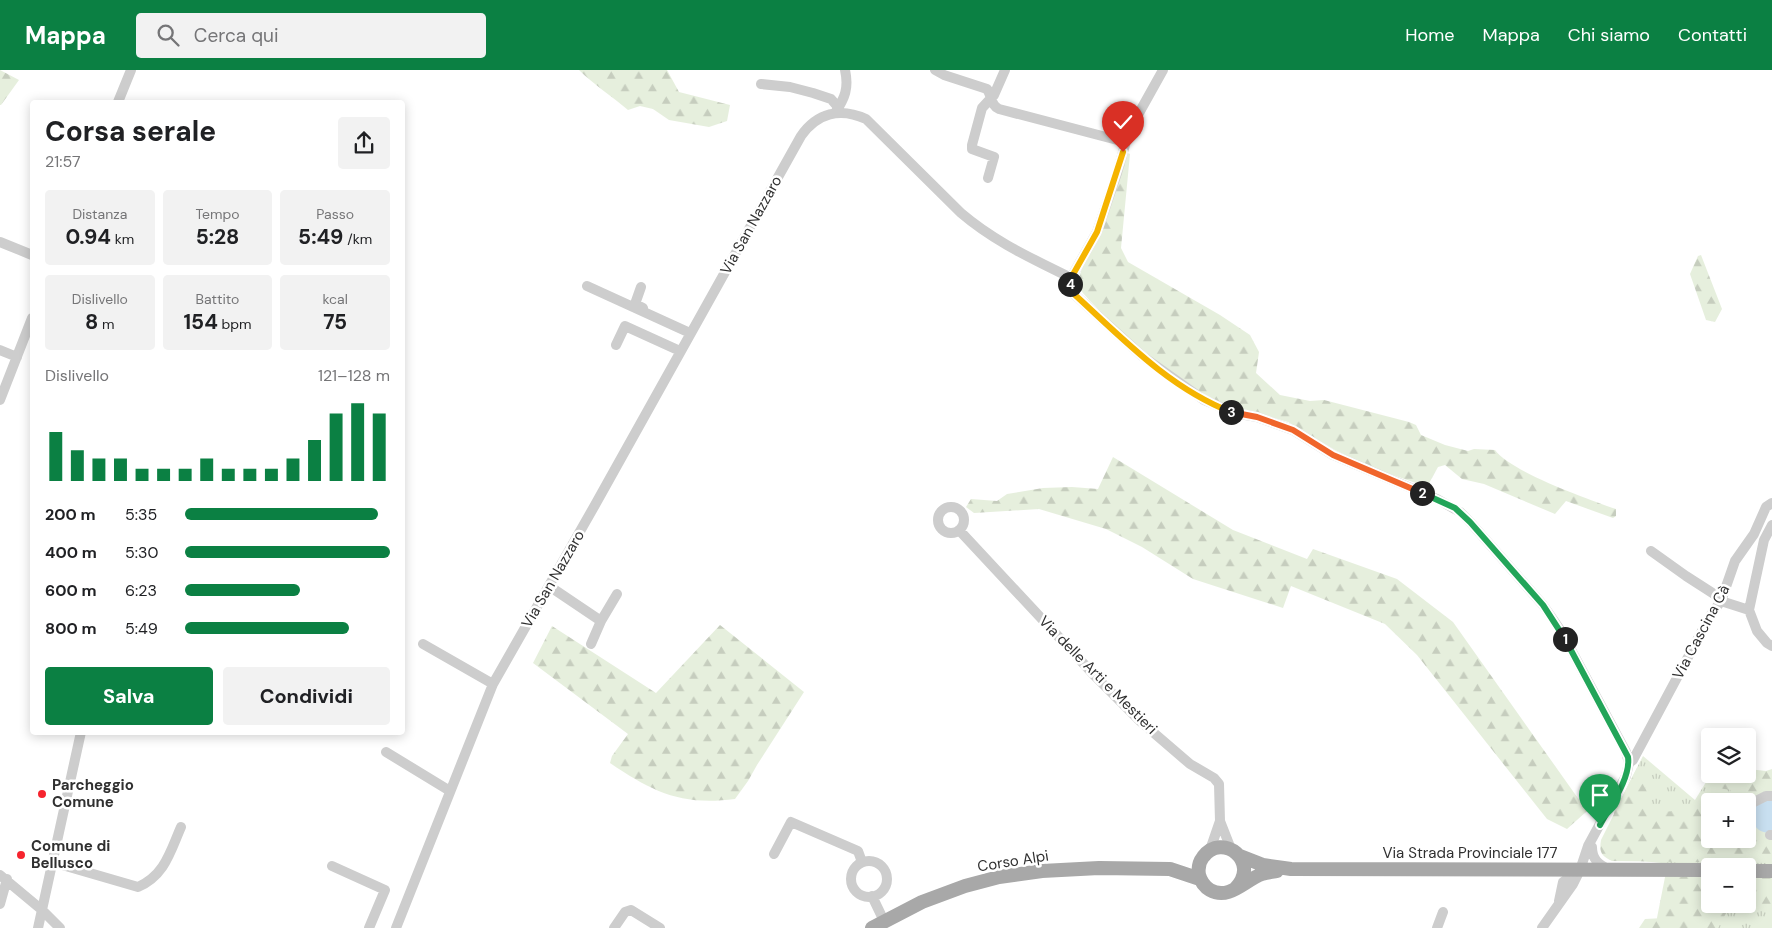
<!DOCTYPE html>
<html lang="it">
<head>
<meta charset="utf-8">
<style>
  body { margin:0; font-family:"DM Sans",sans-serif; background:#f2f2f2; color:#202124; height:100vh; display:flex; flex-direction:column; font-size:19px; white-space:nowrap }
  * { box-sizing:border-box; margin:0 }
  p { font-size:16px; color:#757577 }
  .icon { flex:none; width:28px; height:28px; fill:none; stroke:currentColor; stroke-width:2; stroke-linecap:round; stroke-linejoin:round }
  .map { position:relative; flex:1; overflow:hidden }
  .sheet { position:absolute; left:30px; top:30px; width:375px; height:635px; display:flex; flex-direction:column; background:#fff; border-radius:5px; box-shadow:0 2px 12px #0003 }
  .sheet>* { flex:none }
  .tools { position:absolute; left:1701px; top:658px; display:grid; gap:10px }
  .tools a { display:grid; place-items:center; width:55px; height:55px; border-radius:5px; background:#fff; box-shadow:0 2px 12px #0003; font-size:25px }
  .pin { position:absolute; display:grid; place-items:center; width:42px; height:42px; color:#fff; margin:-51px -21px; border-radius:50% 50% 50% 0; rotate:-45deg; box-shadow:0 0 5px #0007 }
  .pin .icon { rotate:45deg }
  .km { position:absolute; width:25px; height:25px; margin:-12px; border-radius:50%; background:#222; color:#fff; font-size:14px; line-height:25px; text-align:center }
  .round { display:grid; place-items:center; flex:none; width:52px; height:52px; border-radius:5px; background:#f2f2f2 }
  .head { display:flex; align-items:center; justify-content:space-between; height:85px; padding:0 15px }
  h1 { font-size:28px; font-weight:700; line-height:38px }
  .figures { display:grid; grid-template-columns:repeat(3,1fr); gap:8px; height:85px; padding:5px 15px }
  .figures div { display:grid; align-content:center; border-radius:5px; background:#f2f2f2; text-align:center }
  .figures b { font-size:21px; font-weight:700 }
  .figures small { font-size:14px; font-weight:400 }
  .figures p { font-size:14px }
  .chart { height:140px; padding:10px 15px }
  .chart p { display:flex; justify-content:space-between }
  .chart svg { width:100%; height:90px; margin-top:5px; stroke:#0b8043; stroke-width:6 }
  .primary-button { display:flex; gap:10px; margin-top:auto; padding:10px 15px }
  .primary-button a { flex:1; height:58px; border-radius:5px; background:#0b8043; color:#fff; font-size:20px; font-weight:700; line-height:58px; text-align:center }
  .primary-button a+a { background:#f2f2f2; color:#202124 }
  ul { padding:0 15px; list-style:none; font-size:16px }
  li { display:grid; grid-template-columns:80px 60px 1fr; align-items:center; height:38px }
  li i { height:12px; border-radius:6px; background:#0b8043 }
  header { display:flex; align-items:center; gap:30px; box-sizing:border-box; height:70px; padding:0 25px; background:#0b8043; color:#fff }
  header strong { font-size:24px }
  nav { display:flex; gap:28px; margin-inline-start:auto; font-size:18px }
  .search { width:350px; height:45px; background:#f2f2f2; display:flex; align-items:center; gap:12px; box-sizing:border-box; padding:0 18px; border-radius:5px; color:#757577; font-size:19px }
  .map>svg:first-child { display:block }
</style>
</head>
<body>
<header>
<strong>Mappa</strong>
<div class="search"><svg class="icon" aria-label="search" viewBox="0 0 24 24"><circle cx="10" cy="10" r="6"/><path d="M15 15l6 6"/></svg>Cerca qui</div>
<nav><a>Home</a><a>Mappa</a><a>Chi siamo</a><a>Contatti</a></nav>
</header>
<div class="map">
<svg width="1772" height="858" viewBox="0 0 1772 858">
  <defs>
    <pattern id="grass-tufts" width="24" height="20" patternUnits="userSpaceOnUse" patternTransform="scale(1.25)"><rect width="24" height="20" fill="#e6efdd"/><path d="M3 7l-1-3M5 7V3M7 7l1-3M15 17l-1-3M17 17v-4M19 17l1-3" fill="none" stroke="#c6cdbe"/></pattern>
    <pattern id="forest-firs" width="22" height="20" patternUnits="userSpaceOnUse" patternTransform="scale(1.25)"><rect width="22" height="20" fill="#e6efdd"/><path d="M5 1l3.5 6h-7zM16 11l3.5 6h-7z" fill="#c6cdbe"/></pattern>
  </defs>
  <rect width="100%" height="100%" fill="#fff"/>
  <!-- grass -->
  <path fill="url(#grass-tufts)" fill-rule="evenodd" d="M1643 686 1695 730 1711 704H1748L1772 707V858H1655L1667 797 1661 793 1612 788 1614 742ZM1710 731H1748V769H1710ZM1710 796H1748V834H1710Z"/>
  <!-- forest -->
  <path fill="url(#forest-firs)" fill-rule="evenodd" d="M0 0 19 10 1 35H0Z
    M579 0H667L679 22 730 35 727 51 709 57 669 50 653 39 640 36 628 40C612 26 594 15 579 0Z
    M1125 82 1130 84 1121 178 1128 192 1220 245 1250 265 1259 282 1256 303 1280 325 1310 331 1324 330 1409 352 1416 355 1421 365 1445 375 1468 381 1474 379 1495 380C1511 402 1588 429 1616 439V446L1613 448 1566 431 1555 444 1484 414 1462 409 1445 395 1438 397 1427 417 1373 398 1335 380 1288 352 1264 345 1235 339 1207 326 1144 283 1090 231 1082 222 1078 214 1081 201 1090 181Z
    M1701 185 1722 239 1715 252 1706 250 1690 204 1698 186Z
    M1113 387 1233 460 1307 489 1313 479 1397 509 1453 552 1587 741 1567 759 1547 749 1417 585 1385 554 1291 516 1283 538 1193 509 1142 477 1106 459 1039 439 974 443 966 437 971 429 997 431 1007 424 1043 418 1072 417 1098 419Z
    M720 555 804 622 757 695 748 711 735 729C681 736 653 722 610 693L612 686 628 664 533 593 552 556 656 623Z
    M1637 698 1655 740 1676 742 1702 730 1730 728 1731 720 1718 718 1719 704H1748V699L1766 701 1772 699V793L1612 791C1601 786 1599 782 1601 770ZM1710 731H1748V769H1710Z
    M1674 807H1710V834H1731L1718 858H1639L1645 849 1664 848 1668 815Z
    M1748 808H1772V837L1736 834H1748Z"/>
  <!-- water -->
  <path fill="#c8dff0" d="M1772 727V763C1754 764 1747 748 1755 733Z"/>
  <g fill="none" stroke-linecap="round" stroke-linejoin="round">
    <!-- minor -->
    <path stroke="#cdcdcd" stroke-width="10" d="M935 0 944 5 987 19C992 26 990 35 999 39L1125 72
      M1163 0 1129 61 1117 103 1097 162 1071 208V217L1074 224 1142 286 1204 330 1234 343 1257 347 1293 360 1333 385 1437 429 1460 442 1470 452 1543 535 1561 561 1626 682 1629 693 1626 706 1588 776 1580 800 1573 814 1542 858
      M761 14 790 17 813 23 831 29 838 37
      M118 32 131 0
      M835 43C845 28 849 18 845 0
      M988 108 994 87 972 79V75L982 38 994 25 1005 0
      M0 172 32 185
      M587 216 690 263
      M641 217 635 234 643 238
      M616 275 625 256 680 281
      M0 280 17 287
      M0 330 32 248
      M938 450a13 13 0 1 1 26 0a13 13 0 1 1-26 0Z
      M1772 455 1764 470 1749 540 1757 561 1767 573 1772 576
      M959 460 1096 607 1140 651 1190 694 1214 708 1219 714 1220 751 1231 779
      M1651 481 1686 506 1714 524 1721 531 1749 540
      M549 516 601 551 591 574
      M601 551 617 524
      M423 574 493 614
      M386 682 450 721
      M1629 693 1633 690 1710 546 1721 531 1735 491 1754 464 1766 437 1772 433
      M1754 732 1766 726H1772
      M1770 765H1772
      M1592 777C1592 789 1598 794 1608 799
      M1210 780 1220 751
      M774 784 791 752 858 781 862 792
      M851 809a18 18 0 1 1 36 0a18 18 0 1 1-36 0Z
      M52 792 138 817C165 805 170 782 181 757
      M332 796 385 820 369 858
      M0 805 42 840 60 858
      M872 826 884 851
      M1559 831 1563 812 1578 801
      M0 834 7 809
      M38 858 81 662
      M396 858 493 614 595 435 801 66C817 43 840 37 866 49L961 143C995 172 1031 188 1071 208
      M614 858 625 842 631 840 660 858
      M1437 858 1443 842"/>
    <!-- major -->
    <path stroke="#a8a8a8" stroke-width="14" d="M1240 786 1263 795 1291 799 1710 800
      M1748 801H1772
      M1235 819C1262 792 1222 761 1203 787 1199 792 1198 799 1199 805 1201 812 1205 817 1210 820 1229 831 1245 810 1262 804 1267 802 1273 802 1277 801
      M872 858 922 832 965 816 999 807 1042 801 1099 798 1170 799 1200 809"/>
  </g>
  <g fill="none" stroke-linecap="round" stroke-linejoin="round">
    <defs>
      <path id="split-1" d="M1565 569 1628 687C1631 708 1610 736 1600 755"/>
      <path id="split-2" d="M1422 423 1455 438 1470 452 1543 535 1565 569"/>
      <path id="split-3" d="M1231 342 1257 347 1293 360 1333 385 1422 423"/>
      <path id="split-4" d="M1070 214 1074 224C1122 268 1169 318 1231 342"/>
      <path id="split-5" d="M1070 214 1071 208 1097 162 1123 82"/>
    </defs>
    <!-- split-1 casing -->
    <use href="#split-1" stroke="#fff" stroke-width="10"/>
    <!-- split-2 casing -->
    <use href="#split-2" stroke="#fff" stroke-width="10"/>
    <!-- split-3 casing -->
    <use href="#split-3" stroke="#fff" stroke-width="10"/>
    <!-- split-4 casing -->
    <use href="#split-4" stroke="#fff" stroke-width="10"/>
    <!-- split-5 casing -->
    <use href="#split-5" stroke="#fff" stroke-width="10"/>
    <!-- split-1 -->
    <use href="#split-1" stroke="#22a559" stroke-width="6"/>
    <!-- split-2 -->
    <use href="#split-2" stroke="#22a559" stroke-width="6"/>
    <!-- split-3 -->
    <use href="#split-3" stroke="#f0652b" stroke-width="6"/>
    <!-- split-4 -->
    <use href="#split-4" stroke="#f5b400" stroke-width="6"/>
    <!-- split-5 -->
    <use href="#split-5" stroke="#f5b400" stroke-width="6"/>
  </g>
  <!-- markers -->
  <g fill="#f6242e" stroke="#fff" stroke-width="2">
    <circle cx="42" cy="724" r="5"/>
    <circle cx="21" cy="785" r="5"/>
  </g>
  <g text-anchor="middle" stroke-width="5" stroke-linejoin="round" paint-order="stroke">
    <!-- street labels -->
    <g font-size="15" fill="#303030" stroke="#fff">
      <text transform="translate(751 155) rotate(-61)" y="5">Via San Nazzaro</text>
      <text transform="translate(553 509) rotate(-60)" y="5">Via San Nazzaro</text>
      <text transform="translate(1701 562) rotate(-62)" y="5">Via Cascina Cà</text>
      <text transform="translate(1098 605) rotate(45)" y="5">Via delle Arti e Mestieri</text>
      <text x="1470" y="788">Via Strada Provinciale 177</text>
      <text transform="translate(1013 791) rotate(-9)" y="5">Corso Alpi</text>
    </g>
    <!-- poi labels -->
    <g font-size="15" font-weight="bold" fill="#303030" stroke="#fff" text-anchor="start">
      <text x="52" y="720">Parcheggio<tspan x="52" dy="17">Comune</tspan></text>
      <text x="31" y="781">Comune di<tspan x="31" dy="17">Bellusco</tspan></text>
    </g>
  </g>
</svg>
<div class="tools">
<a><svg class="icon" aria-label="layers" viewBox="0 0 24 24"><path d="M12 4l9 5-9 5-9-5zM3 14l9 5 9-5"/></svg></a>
<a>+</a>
<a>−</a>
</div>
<div class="pin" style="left:1600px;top:755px;background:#1e9e55"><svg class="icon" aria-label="arrive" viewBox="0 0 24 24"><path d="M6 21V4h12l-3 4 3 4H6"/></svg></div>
<div class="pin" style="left:1123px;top:82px;background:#d93025"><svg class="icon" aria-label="check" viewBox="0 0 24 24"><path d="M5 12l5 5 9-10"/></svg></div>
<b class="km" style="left:1565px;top:569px">1</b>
<b class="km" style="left:1422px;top:423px">2</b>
<b class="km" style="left:1231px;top:342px">3</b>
<b class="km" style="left:1070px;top:214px">4</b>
<section class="sheet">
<div class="head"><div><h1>Corsa serale</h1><p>21:57</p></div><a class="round"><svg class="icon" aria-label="share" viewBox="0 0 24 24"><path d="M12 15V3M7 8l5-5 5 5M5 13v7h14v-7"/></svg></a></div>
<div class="figures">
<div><p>Distanza</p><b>0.94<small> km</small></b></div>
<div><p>Tempo</p><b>5:28</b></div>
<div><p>Passo</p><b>5:49<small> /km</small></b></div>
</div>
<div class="figures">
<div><p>Dislivello</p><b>8<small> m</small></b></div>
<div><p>Battito</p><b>154<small> bpm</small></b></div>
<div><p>kcal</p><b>75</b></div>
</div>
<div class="chart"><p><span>Dislivello</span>121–128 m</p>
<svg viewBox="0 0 160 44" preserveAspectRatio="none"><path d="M5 44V20M15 44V29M25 44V33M35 44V33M45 44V38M55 44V38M65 44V38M75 44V33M85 44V38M95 44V38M105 44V38M115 44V33M125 44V24M135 44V11M145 44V6M155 44V11"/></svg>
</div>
<ul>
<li><b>200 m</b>5:35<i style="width:94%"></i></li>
<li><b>400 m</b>5:30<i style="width:100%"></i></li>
<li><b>600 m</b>6:23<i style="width:56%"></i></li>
<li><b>800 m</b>5:49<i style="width:80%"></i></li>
</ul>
<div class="primary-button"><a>Salva</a><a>Condividi</a></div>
</section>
</div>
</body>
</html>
